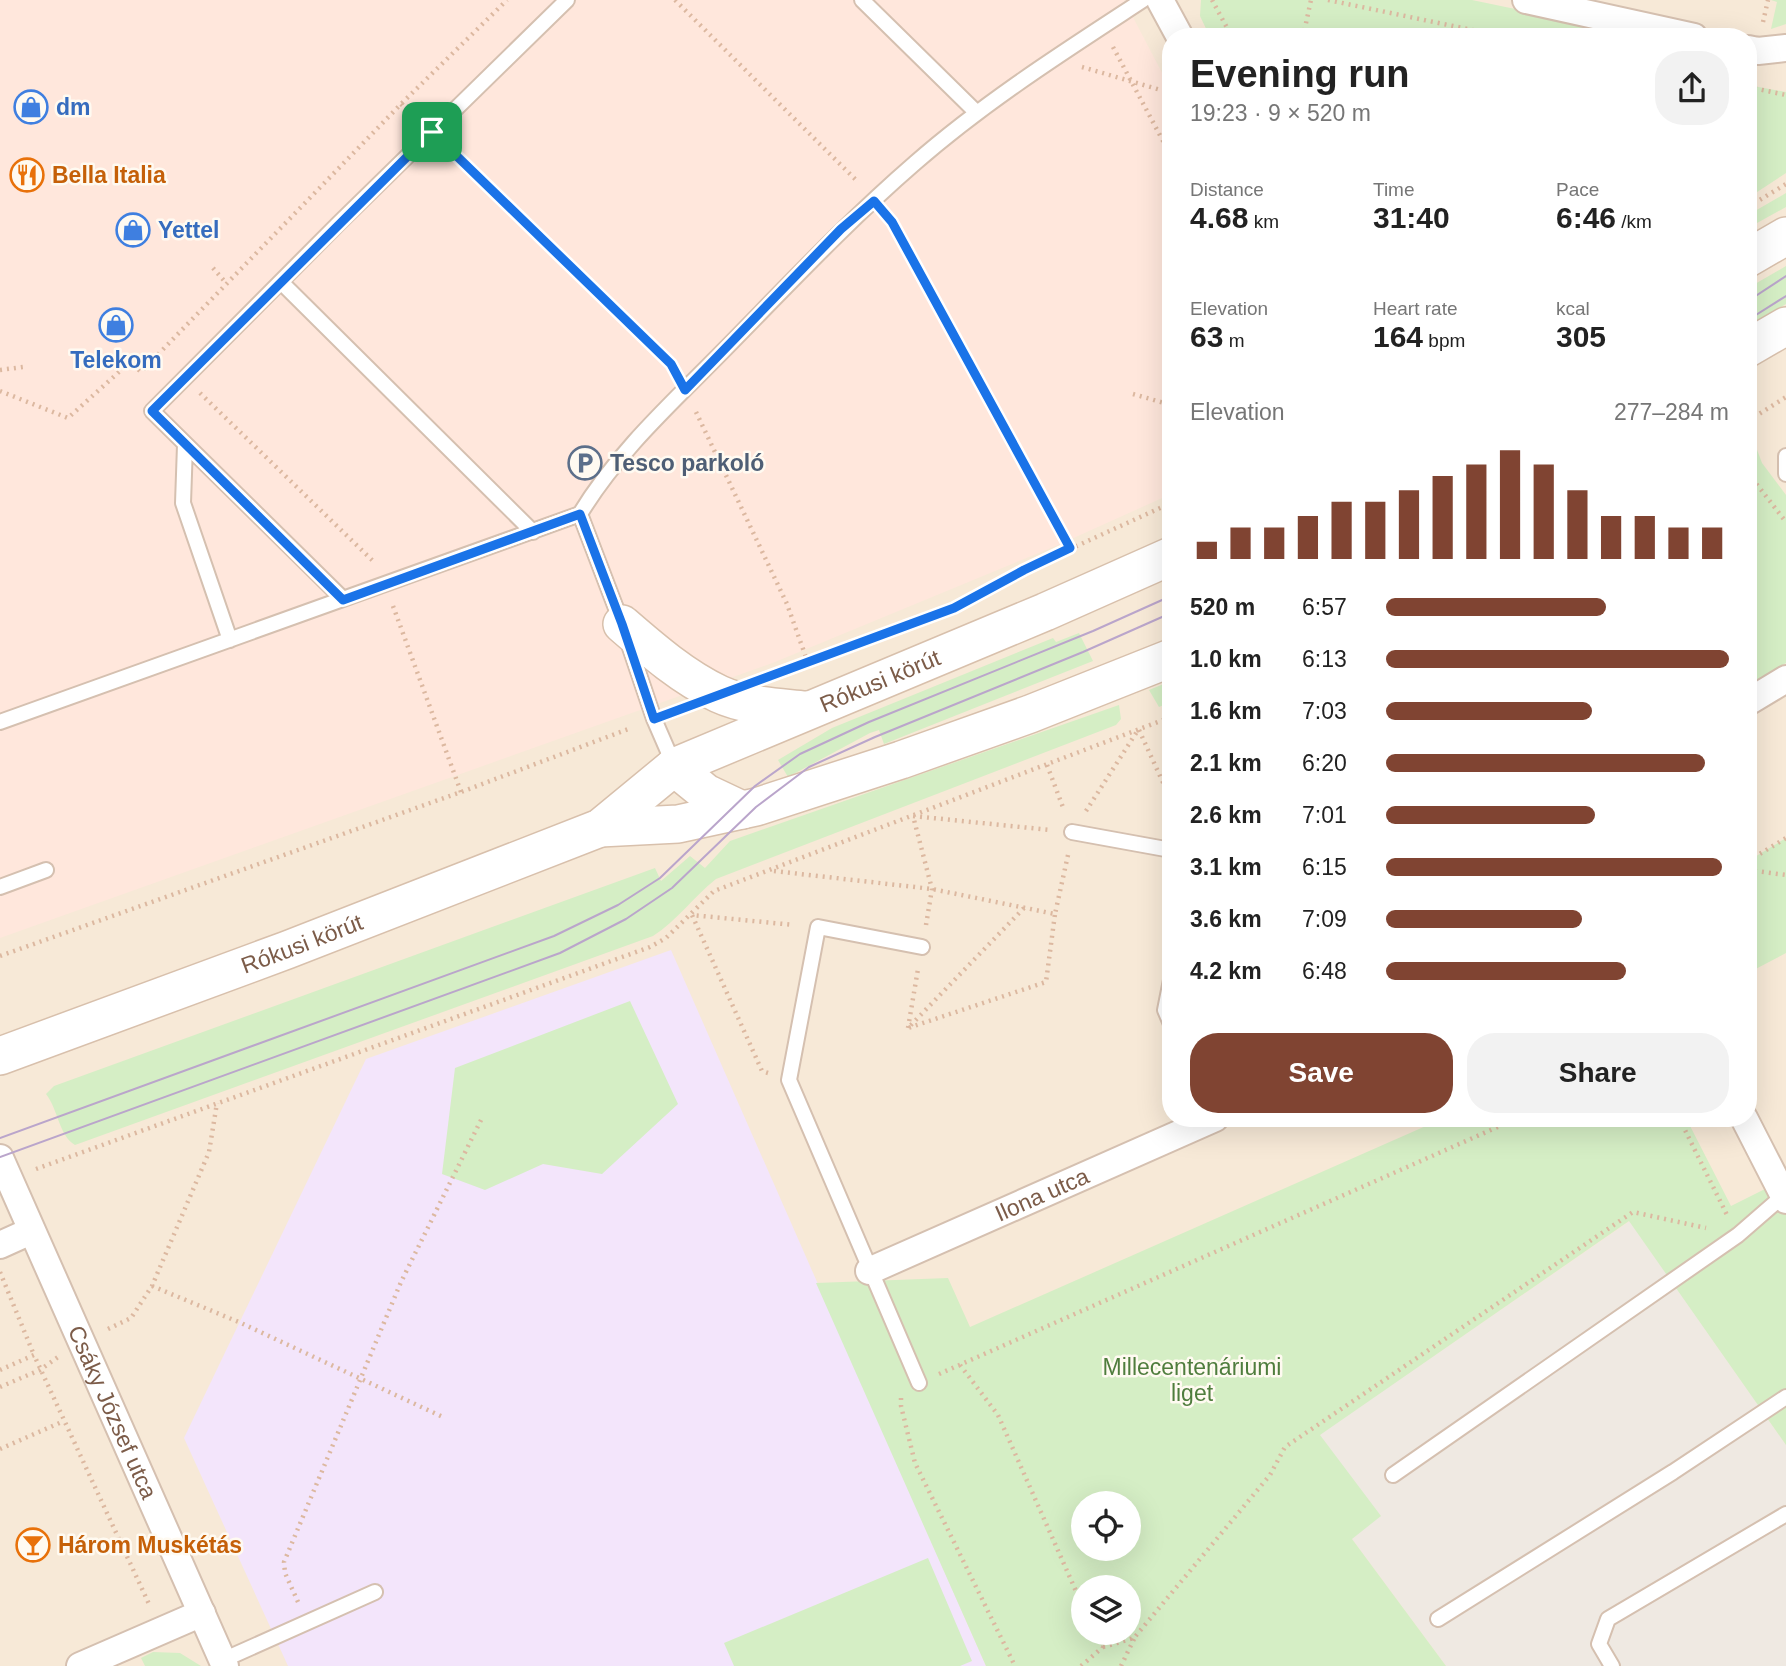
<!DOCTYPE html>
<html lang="en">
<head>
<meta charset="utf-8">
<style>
  body { margin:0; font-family:Helvetica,sans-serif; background:#f2f2f2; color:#222; height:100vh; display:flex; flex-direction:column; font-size:26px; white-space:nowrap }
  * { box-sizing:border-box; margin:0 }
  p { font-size:23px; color:#767676 }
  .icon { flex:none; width:38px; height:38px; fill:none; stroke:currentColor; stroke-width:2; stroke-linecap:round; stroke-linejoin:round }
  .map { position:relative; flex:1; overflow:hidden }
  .panel { position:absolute; left:1162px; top:28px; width:595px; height:1099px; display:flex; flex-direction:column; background:#fff; border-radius:28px; box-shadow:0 7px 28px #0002 }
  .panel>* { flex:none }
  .buttons { position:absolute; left:1071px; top:1491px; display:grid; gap:14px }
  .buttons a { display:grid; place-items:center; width:70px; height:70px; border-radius:50%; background:#fff; box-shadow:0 7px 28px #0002; font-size:35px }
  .pin { position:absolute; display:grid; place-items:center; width:60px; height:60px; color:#fff; margin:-30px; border-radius:14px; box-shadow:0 4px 10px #0006 }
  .round { display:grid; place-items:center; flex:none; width:74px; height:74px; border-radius:28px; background:#f2f2f2 }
  .summary { display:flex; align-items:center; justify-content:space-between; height:119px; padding:0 28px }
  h1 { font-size:38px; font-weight:700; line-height:52px }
  .metrics { display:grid; grid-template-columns:repeat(3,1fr); gap:10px; height:119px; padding:7px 28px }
  .metrics div { display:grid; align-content:center }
  .metrics b { font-size:30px; font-weight:700 }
  .metrics small { font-size:19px; font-weight:400 }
  .metrics p { font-size:19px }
  .chart { height:196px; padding:14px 28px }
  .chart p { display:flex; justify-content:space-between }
  .chart svg { width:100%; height:126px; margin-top:7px; stroke:#804432; stroke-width:6 }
  .cta { display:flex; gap:14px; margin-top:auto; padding:14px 28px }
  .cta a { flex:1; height:80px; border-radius:28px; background:#804432; color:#fff; font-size:28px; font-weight:700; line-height:80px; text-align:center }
  .cta a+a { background:#f2f2f2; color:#222 }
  ul { padding:0 28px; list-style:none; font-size:23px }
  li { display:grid; grid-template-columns:112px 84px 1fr; align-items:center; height:52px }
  li i { height:18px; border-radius:9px; background:#804432 }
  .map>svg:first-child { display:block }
</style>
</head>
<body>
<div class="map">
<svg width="1786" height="1666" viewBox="0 0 1786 1666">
  <rect width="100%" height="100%" fill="#fef6e9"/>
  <!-- residential -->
  <path fill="#f7e9d7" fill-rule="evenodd" d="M0 0H1786V1477L1477 1666H0ZM1171 37H1748V1118H1171ZM1083 1503H1129V1549H1083ZM1083 1587H1129V1633H1083Z"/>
  <!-- commercial -->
  <path fill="#ffe7dc" d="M0 0H1124L1171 90V494L1058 545 775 662 0 938Z"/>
  <!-- industrial -->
  <path fill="#efe9e2" d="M1630 1221 1786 1445V1666H1446L1352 1539 1319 1435Z"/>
  <!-- education -->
  <path fill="#f3e5fb" d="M671 950 986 1666H288L184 1438 366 1059Z"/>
  <!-- green -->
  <path fill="#d5eec5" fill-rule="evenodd" d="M1201 0H1472L1648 37H1210L1200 16Z
    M1771 0H1786V24L1771 29 1777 2Z
    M1748 85 1786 92V173L1748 198Z
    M1786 193V207L1748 228V215Z
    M1786 266V304L1748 327V288Z
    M1750 431 1762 463 1786 495V663L1748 685V432Z
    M1079 633 1093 661 884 744 879 730 870 733 788 777 778 760 832 728 1053 638 1056 642Z
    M1171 681V702L1159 707 1149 690Z
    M1119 705 1121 719 1116 725 716 879C693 897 677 921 653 936L75 1145C59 1136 58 1109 46 1094L54 1086 655 868 661 881 690 856 705 868 730 841Z
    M1786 838V953L1748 973V861Z
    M630 1001 678 1104 602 1174 543 1164 485 1190 442 1174 455 1068Z
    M1444 1118H1686L1731 1206 1777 1183 1786 1207V1445L1629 1221 1320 1435 1381 1516 1352 1539 1446 1666H986L816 1283 948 1278 970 1327ZM1083 1503H1129V1549H1083ZM1083 1587H1129V1633H1083Z
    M928 1558 972 1661 960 1666H734L724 1643Z
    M153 1652 180 1653 201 1666H145L141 1658Z"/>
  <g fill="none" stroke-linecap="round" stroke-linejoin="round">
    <defs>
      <path id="lane" d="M862 0 976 112
        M281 282 533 532
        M185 445 183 503 230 640
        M1786 456V474
        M580 514 622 624 654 719 674 765
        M343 599 152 411 339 223 567 0
        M0 722 580 514C618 451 674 401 726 348 788 285 848 221 915 163 986 101 1065 51 1143 0
        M1072 832 1171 850
        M0 887 46 870
        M1171 980 1165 1010 1171 1024
        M919 1383 789 1080 818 927 922 947
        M1393 1475 1738 1235 1784 1195
        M1438 1619 1673 1472 1786 1397
        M223 1660 375 1592
        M1612 1666 1599 1644 1608 1619 1786 1514"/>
      <g id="street">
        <path d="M1160 0 1180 37"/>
        <path d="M1526 0 1694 37"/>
        <path d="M1748 49 1758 51 1786 48"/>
        <path d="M1748 702 1786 679"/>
        <path d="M1744 1118 1786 1200"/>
        <path id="s1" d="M0 1158 225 1666"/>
        <path d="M0 1245 31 1231"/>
        <path id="s2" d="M869 1271 1215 1118"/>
        <path d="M80 1666 202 1613"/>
      </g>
      <g id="secondary">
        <path d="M1748 258 1786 236"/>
        <path d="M1748 348 1786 326"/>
        <path d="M622 624C652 650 683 677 719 694 745 706 777 707 805 710"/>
        <path d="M674 767 706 793 742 810"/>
        <path d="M600 828 678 824 756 807 901 760 1030 714 1171 658"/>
        <path id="s3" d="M0 1056 287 950 600 828 674 767 1045 612 1171 556"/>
      </g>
    </defs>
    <!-- lane casing -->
    <use href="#lane" stroke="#d5c0b0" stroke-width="18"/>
    <!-- street casing -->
    <use href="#street" stroke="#d5c0b0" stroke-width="30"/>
    <!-- secondary casing -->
    <use href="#secondary" stroke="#d8c0ac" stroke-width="40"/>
    <!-- path -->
    <path stroke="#dcb8a0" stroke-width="4.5" stroke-dasharray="2 5" stroke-linecap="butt" d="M675 0 858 182
      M1212 0 1232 37
      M1328 0 1506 37
      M1763 22 1768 0
      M1303 37 1311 0
      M1113 47 1171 156
      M1082 67 1171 93
      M1748 87 1786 95
      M401 104 414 116
      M448 148 674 370
      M1748 207 1786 184
      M889 218 1070 548
      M213 268 226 283
      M0 370 23 367
      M0 391 68 418 130 362 141 372 401 104 507 0
      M200 393 374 562
      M1133 394 1171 405
      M696 412 787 604 808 663
      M1748 421 1786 397
      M1748 473 1786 522
      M393 606 461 792
      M787 671 954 608 1024 570 1171 503
      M1139 730 1171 800
      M1047 765 1064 810
      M1086 811 1138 730
      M1748 861 1786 838
      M1748 870 1786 875
      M774 871 932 889 1055 914 1068 855
      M1024 908 908 1028 1046 982 1055 914
      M926 925 932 889 913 816 1050 830
      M0 956 461 792 631 728
      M908 1028 918 969
      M768 1073 762 1071 692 915 794 925
      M1679 1118 1727 1215
      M36 1169 650 947 666 938 714 891 1171 717
      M0 1272 34 1355
      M152 1286 241 1323 445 1418
      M108 1329 131 1318 152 1286 209 1152 217 1103
      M960 1365 998 1415 1083 1607
      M0 1370 34 1355 149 1604
      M939 1374 1518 1118
      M0 1387 40 1370 58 1357
      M901 1398V1406L915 1463 1015 1666
      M0 1449 64 1421
      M298 1602 285 1573 284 1562 401 1282 483 1116
      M1103 1647 1134 1638 1270 1475 1285 1447 1633 1212 1706 1228
      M1081 1666 1103 1647 1096 1633
      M1121 1666 1134 1639"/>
    <!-- lane -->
    <use href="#lane" stroke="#fff" stroke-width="14"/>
    <!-- street -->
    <use href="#street" stroke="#fff" stroke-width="26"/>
    <!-- secondary -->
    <use href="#secondary" stroke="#fff" stroke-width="37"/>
    <!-- tram -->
    <path stroke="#baa5cb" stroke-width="2" d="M1748 301 1786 276
      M1748 320 1786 296
      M0 1138 554 936 618 905 660 878 755 786 800 754 869 722 1093 631 1171 596
      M0 1157 560 953 626 919 672 888 756 807 809 767 875 737 1083 652 1171 613"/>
  </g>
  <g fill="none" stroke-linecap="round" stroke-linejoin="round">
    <defs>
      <path id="route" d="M432 132 671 364 685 390 841 229 874 201 892 222 1070 548 1024 570 954 608 654 719 622 624 580 514 343 600 152 411Z"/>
    </defs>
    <!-- route casing -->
    <use href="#route" stroke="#fff" stroke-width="14"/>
    <!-- route -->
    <use href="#route" stroke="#1a73e8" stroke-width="9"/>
  </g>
  <!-- icons -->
  <defs>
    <symbol id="shop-ring" viewBox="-11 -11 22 22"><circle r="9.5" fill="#fffaf1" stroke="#3f7fe0" stroke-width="1.5"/><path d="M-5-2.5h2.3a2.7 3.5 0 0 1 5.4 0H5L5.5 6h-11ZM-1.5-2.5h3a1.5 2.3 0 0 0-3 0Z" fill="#3f7fe0"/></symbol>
    <symbol id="restaurant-ring" viewBox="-11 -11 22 22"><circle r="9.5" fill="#fffaf1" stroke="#e8710a" stroke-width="1.5"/><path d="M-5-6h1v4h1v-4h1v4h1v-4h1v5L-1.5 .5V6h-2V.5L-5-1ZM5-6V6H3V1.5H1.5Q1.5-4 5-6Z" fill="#e8710a"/></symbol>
    <symbol id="parking-ring" viewBox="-11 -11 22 22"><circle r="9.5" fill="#fffaf1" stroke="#5c6f8a" stroke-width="1.5"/><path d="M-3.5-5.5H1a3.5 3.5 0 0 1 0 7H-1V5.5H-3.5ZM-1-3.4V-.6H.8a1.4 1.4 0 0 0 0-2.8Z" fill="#5c6f8a"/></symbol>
    <symbol id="bar-ring" viewBox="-11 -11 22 22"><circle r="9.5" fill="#fffaf1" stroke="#e8710a" stroke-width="1.5"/><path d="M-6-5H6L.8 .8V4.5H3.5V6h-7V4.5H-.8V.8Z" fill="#e8710a"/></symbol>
  </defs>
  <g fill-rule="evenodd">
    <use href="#shop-ring" x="12" y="88" width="38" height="38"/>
    <use href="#restaurant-ring" x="8" y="156" width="38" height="38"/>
    <use href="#shop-ring" x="114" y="211" width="38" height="38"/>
    <use href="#shop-ring" x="97" y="306" width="38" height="38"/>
    <use href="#parking-ring" x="566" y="444" width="38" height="38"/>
    <use href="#bar-ring" x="14" y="1526" width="38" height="38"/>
  </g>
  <g text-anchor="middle" stroke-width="5" stroke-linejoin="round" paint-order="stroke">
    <!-- shop labels -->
    <g font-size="23" font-weight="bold" fill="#366cbe" stroke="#fffaf1" text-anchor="start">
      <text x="56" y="115">dm</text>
      <text x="158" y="238">Yettel</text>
      <text x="116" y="368" text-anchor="middle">Telekom</text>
    </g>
    <!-- food labels -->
    <g font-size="23" font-weight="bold" fill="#c56008" stroke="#fffaf1" text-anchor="start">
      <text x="52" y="183">Bella Italia</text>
      <text x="58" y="1553">Három Muskétás</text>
    </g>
    <!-- service labels -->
    <g font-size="23" font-weight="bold" fill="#4e5e75" stroke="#fffaf1" text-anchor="start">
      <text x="610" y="471">Tesco parkoló</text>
    </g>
    <!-- street labels -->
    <g font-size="23" fill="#7c5c49" stroke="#fffaf1">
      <text dy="8" stroke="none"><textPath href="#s3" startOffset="961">Rókusi körút</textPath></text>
      <text dy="8" stroke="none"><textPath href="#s3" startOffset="322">Rókusi körút</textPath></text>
      <text dy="8" stroke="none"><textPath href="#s2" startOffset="189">Ilona utca</textPath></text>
      <text dy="8" stroke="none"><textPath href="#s1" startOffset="278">Csáky József utca</textPath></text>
    </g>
    <!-- park labels -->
    <g font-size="23" fill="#4f7d3d" stroke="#fffaf1">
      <text x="1192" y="1375">Millecentenáriumi<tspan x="1192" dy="26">liget</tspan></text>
    </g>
  </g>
</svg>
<div class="buttons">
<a><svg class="icon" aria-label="locate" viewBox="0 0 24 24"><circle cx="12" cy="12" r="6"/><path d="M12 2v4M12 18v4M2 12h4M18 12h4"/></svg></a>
<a><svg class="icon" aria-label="layers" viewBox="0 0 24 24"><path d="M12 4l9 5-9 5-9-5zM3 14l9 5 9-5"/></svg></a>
</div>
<div class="pin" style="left:432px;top:132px;background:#1e9e55"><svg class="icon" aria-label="arrive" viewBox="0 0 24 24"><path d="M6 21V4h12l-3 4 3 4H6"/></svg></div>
<section class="panel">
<div class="summary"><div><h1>Evening run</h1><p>19:23 · 9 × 520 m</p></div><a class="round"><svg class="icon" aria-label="share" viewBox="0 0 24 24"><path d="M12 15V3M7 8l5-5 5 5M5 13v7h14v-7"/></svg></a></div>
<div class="metrics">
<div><p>Distance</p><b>4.68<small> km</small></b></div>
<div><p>Time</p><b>31:40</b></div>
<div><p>Pace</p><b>6:46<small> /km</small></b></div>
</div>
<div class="metrics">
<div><p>Elevation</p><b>63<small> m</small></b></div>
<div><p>Heart rate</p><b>164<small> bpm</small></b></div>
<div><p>kcal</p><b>305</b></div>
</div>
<div class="chart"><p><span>Elevation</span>277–284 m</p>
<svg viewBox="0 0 160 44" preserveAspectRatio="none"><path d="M5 44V38M15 44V33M25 44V33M35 44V29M45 44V24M55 44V24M65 44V20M75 44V15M85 44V11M95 44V6M105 44V11M115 44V20M125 44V29M135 44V29M145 44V33M155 44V33"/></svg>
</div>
<ul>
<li><b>520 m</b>6:57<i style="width:64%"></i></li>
<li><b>1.0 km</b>6:13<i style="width:100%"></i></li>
<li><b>1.6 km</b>7:03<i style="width:60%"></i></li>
<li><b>2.1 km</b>6:20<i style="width:93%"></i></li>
<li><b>2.6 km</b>7:01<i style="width:61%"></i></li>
<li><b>3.1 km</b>6:15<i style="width:98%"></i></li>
<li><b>3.6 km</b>7:09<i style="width:57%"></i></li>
<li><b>4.2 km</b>6:48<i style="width:70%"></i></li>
</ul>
<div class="cta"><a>Save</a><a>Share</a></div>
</section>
</div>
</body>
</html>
